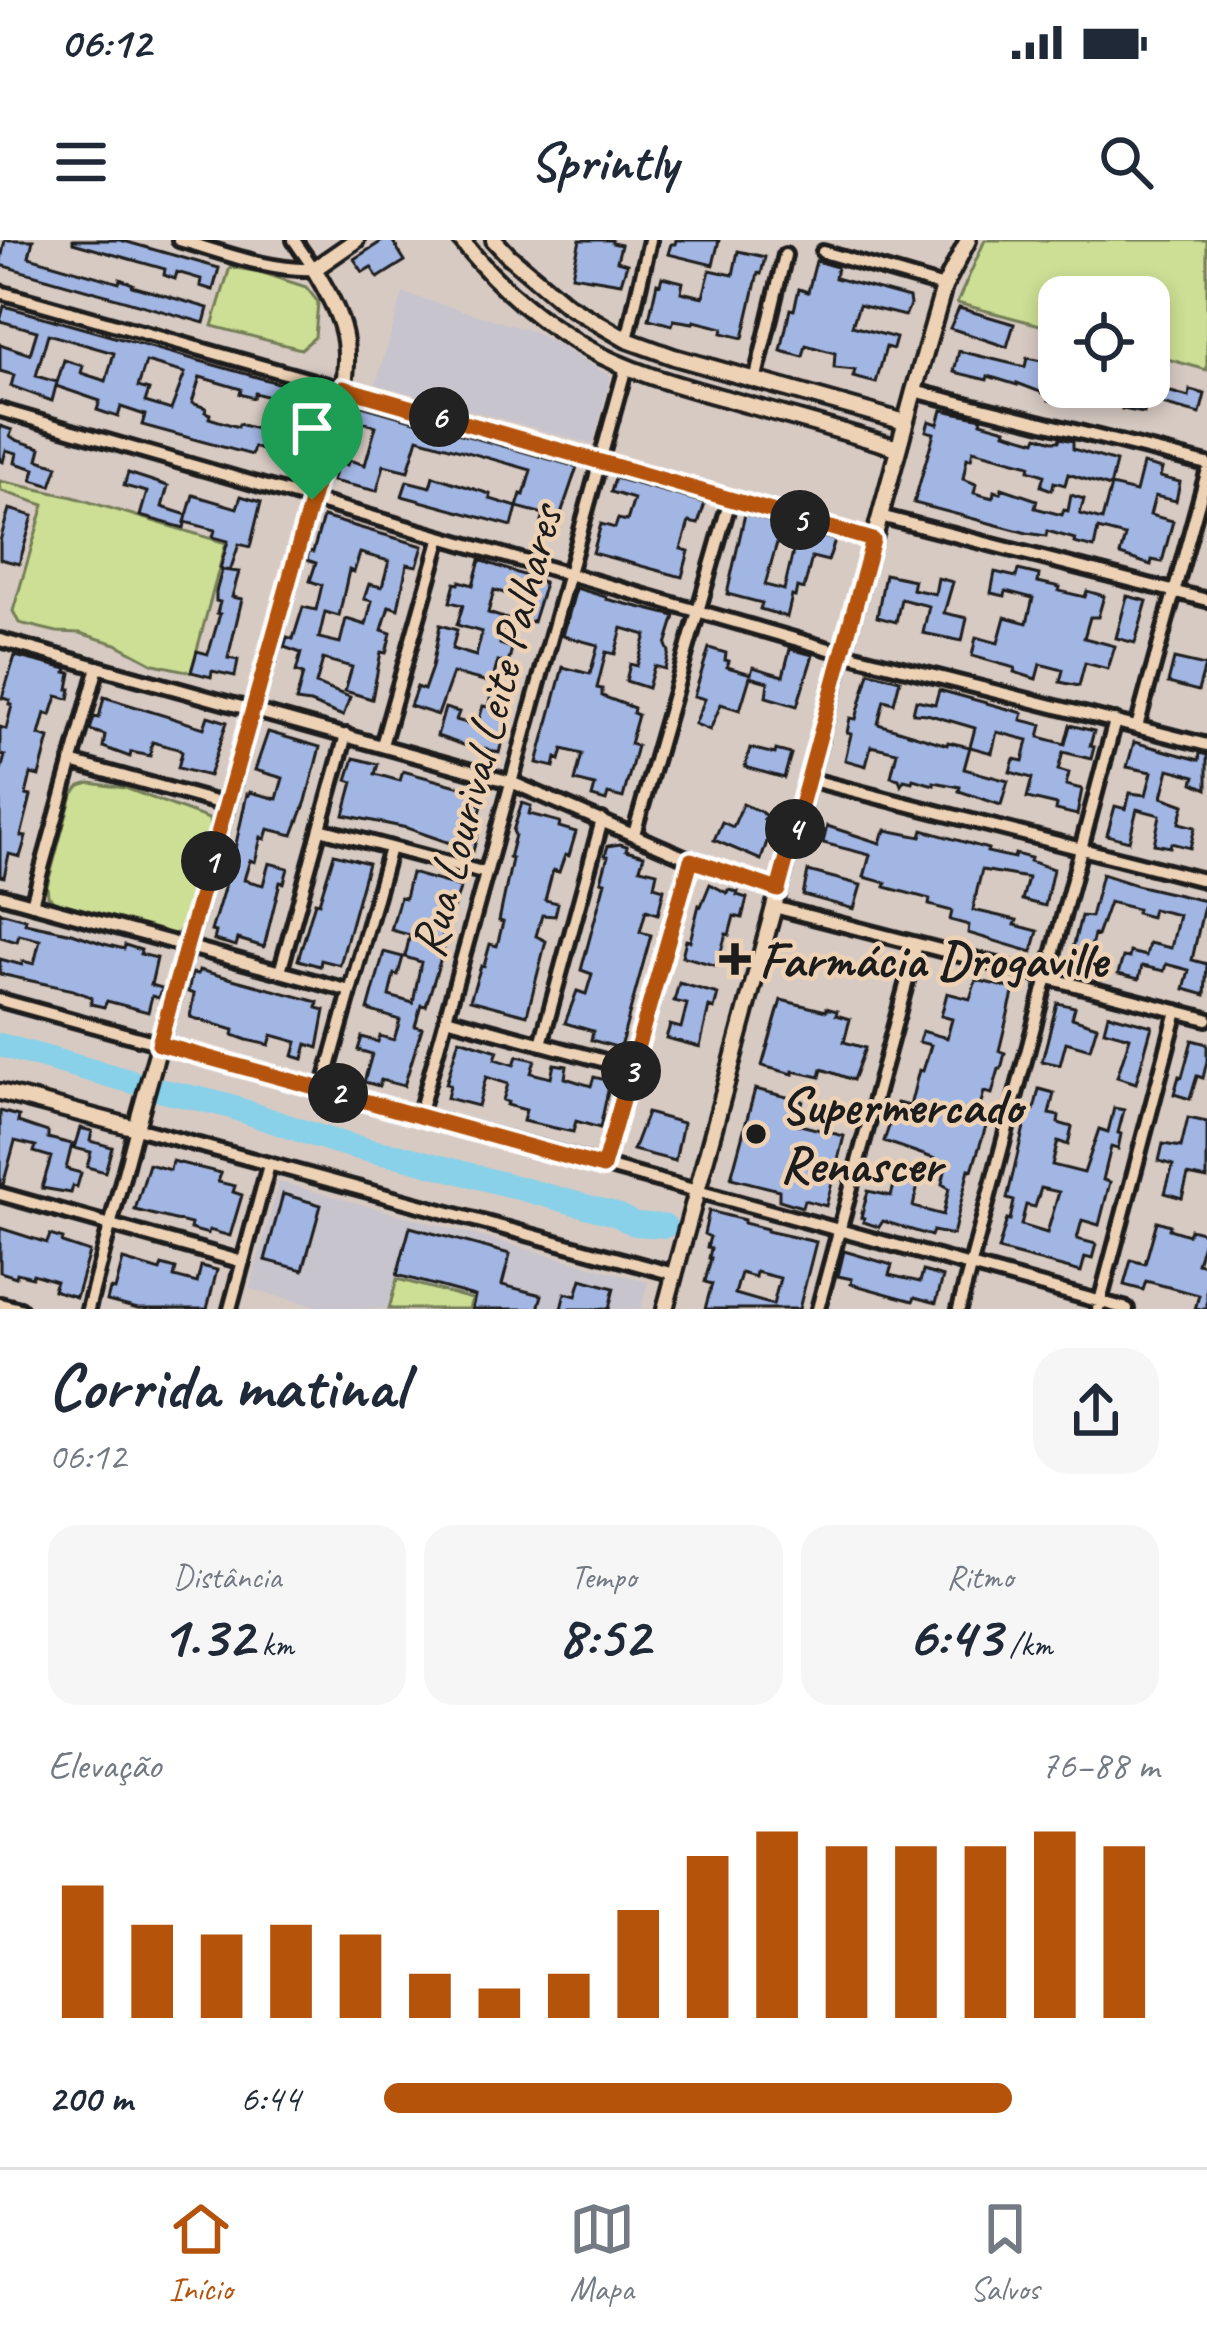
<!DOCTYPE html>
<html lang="pt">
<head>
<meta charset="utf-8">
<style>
  body { margin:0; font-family:Caveat,sans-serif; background:#f6f6f7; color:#1f2937; height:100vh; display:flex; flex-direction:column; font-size:45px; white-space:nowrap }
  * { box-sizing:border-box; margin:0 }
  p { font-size:39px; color:#747a83 }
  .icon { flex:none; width:66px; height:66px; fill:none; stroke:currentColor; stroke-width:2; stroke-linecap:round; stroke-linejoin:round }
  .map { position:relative; height:1069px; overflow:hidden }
  .panel { display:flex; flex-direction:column; background:#fff; flex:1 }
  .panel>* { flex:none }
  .tools { position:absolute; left:1038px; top:36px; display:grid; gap:24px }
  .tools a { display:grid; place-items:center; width:132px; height:132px; border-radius:24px; background:#fff; box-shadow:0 6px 18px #0003; font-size:60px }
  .pin { position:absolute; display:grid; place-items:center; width:102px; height:102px; color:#fff; margin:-123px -51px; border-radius:50% 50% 50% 0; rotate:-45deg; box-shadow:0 0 12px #0007 }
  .pin .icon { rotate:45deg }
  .km { position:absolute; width:60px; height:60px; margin:-30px; border-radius:50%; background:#222; color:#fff; font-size:33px; line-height:60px; text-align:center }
  .round { display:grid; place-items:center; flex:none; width:126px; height:126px; border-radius:36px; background:#f6f6f7 }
  .head { display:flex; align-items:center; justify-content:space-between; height:204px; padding:0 48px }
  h1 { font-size:66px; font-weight:800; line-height:90px }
  .stats { display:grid; grid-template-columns:repeat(3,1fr); gap:18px; height:204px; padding:12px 48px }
  .stats div { display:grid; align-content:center; border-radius:30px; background:#f6f6f7; text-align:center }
  .stats b { font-size:60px; font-weight:800 }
  .stats small { font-size:33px; font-weight:400 }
  .stats p { font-size:33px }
  .chart { height:336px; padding:24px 48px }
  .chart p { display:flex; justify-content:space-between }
  .chart svg { width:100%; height:216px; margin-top:12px; stroke:#b45309; stroke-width:6 }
  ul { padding:0 48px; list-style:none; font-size:39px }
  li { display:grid; grid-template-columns:192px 144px 1fr; align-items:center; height:90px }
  li i { height:30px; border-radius:15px; background:#b45309 }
  .status { display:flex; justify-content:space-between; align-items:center; height:84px; padding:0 60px; background:#fff; direction:ltr }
  .status svg { height:33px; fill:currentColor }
  header { display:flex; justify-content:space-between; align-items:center; height:156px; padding:0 48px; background:#fff; font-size:54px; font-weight:800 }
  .tabs { display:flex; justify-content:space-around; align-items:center; height:168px; border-top:3px solid #e0e1e3; background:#fff; font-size:33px; color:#747a83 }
  .tabs a { display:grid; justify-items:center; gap:6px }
  .tabs .current { color:#b45309 }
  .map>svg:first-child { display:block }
</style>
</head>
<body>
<div class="status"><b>06:12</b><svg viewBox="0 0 49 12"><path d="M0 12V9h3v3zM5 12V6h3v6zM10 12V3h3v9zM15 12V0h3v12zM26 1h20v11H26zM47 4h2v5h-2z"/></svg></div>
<header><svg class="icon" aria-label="menu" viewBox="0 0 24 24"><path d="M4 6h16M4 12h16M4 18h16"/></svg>Sprintly<svg class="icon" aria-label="search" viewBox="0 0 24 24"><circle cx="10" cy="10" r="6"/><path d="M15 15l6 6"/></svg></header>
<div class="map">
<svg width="1207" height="1069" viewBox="0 0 1207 1069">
  <rect width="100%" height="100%" fill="#d7cac3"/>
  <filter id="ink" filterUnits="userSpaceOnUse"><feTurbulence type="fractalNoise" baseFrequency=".00833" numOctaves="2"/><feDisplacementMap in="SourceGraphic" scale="24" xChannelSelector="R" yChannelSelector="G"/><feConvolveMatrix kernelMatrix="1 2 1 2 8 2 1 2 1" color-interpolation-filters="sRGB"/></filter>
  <g filter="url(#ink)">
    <!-- built -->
    <path fill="#c7c4cd" d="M403 53 535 92 611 136 593 204 376 144Z
      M279 942 648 1042 641 1069H326L250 1049Z"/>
    <!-- green -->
    <path fill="#ccdf94" stroke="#747e58" stroke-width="3" d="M985 0H1207V130L1149 114V57H1059V90L957 63Z
      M230 27 260 32 306 47 318 62 315 97 301 109 212 86Z
      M0 241 73 257 226 303 191 432 154 424 116 404 80 393 57 392 19 383 13 371 44 265 1 251Z
      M90 543 125 548 209 579 210 589 182 687 178 693 171 694 55 662 48 656 47 646 72 555 80 546Z
      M397 1039 472 1059 469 1069H389Z"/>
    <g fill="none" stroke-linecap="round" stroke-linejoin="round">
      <!-- river -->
      <path stroke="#88d1e8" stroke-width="24" d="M0 805 133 842
        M163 851C185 856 207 860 228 866 285 884 340 908 401 916L615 974 635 984 665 986"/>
    </g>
    <!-- building -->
    <path fill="#a2b6e4" stroke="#1c1c1c" stroke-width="3" fill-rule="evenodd" d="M5 0H33L29 17 119 43 120 39 133 44 132 46 208 68 204 83 0 25Z
      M73 0H120L219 28 213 50 200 46 201 39 177 32 175 39 164 35 165 29 73 3Z
      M384 0H392L405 21 378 38 371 27 363 32 354 19Z
      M580 0H612V3L621 5 617 21 627 24 621 43 572 35Z
      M676 0H719L713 25 668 14 671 4H675Z
      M738 11 765 17 761 34 758 33 743 98 722 93 723 88 694 81 693 83 674 80 672 85 649 79 657 43 660 44 662 37 683 42 681 52 703 57 710 30 733 35Z
      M816 21 837 27 835 38 909 58 910 65 905 76 859 65 852 86 896 98 893 109 886 107 876 143 853 137 855 130 834 128 835 113 806 105 803 117 781 111 790 69 794 70 799 49 808 52Z
      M4 66 317 154 301 212 275 204 273 208 266 206 264 211 254 207 252 215 142 185 145 175 121 167 118 177 97 170 100 161 56 146 64 120 83 126 81 133 106 141 114 113 48 94 36 136 57 142 52 161 11 146 14 135 0 131V104L30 114 37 91 0 81ZM146 122 185 133 171 170 145 162 149 150 138 147ZM200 137 241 149 240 154 253 158 255 153 291 163 284 189 262 182 260 190 239 184 238 187 209 178 210 174 205 172 206 168 192 163Z
      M959 68 1014 84 1007 107 950 88Z
      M959 111 1025 127 1027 118 1051 123 1049 132 1059 135V147H1070L1065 164 1049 160 1051 156 1017 143V145L988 136 987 140 954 132Z
      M1096 147H1153L1189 157 1190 150 1205 154 1200 174 1147 160 1144 173 1122 169 1124 158 1096 149Z
      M355 164 577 227 554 294 540 290 544 274 517 267 521 254 524 255 531 230 418 198 408 231 384 225 377 251 332 241 338 223 347 225 349 220 365 225 376 186 351 179Z
      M942 170 982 178 981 182 1006 189 1005 192 1036 201 1038 196 1053 201H1059L1060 198 1073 201V209L1116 222 1110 247 1068 234 1065 245 1054 242 1052 250 1041 246 1044 235 1029 230 1030 225 973 210 971 219 967 218 963 239 976 244 974 253 993 258 994 251 1001 253 1002 248 1037 260 1035 268 1062 275 1064 270 1068 271 1071 255 1084 259 1080 274 1102 280 1111 246 1136 252 1143 224 1162 229 1160 237 1180 242 1176 261 1155 256 1150 275 1173 281 1162 322 1152 320 1151 325 1120 315 1125 296 1098 289 1094 308 1074 303 1075 299 1047 291 1046 296 1027 293 914 263 934 193 926 191 929 181 938 184Z
      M0 186 12 190 10 196 16 200 41 208 38 220 58 226 51 246 32 240 35 229 15 223 17 213 6 210 3 222 0 221Z
      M128 233 168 246 162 267 187 275 184 288 140 276 147 252 124 246Z
      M433 236 490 254V259L517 267 512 286 402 256 407 241 430 247Z
      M615 238 705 263 698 284 689 282 681 309 689 311 682 337 593 313 601 284 615 288 618 279 627 281 634 259 611 252Z
      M193 255 237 268 241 256 261 262 250 307 239 304 230 331 220 329 228 301 213 297 215 290 185 282Z
      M9 269 33 276 19 324 0 319V301Z
      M745 274 782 285 765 345 784 350 798 290 835 300 828 321 812 317 804 349 797 347 795 357 792 356 787 377 760 369 762 363 727 354Z
      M323 277 423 306 417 326 407 324 398 369 389 366 382 390 391 393 386 413 381 412 372 459 345 451 352 427 323 419 316 444 350 457 343 476 310 463 296 461 303 434 296 432 301 413 284 407 287 397 293 399 303 367 316 370 322 345 310 341 316 323 307 320 309 311 313 312ZM360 313 389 321 382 347 369 344 364 359 372 361 366 385 346 379 340 403 319 398 325 372 339 376 349 330 354 332Z
      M480 320 543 342 544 347 533 382 518 378 524 359 494 350 488 373 507 379 500 404 512 408 508 424 498 421 492 443 453 433 438 475 410 466 417 447 424 450 432 427 440 385 457 390 452 409 476 416 482 392 457 385 463 365 450 362 455 343 459 344 460 341 473 345Z
      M222 330 239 332 232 357 242 359 228 418 238 420 235 436 212 431 211 437 191 432 197 411 208 414 210 408 220 374 217 373 220 362 216 361V352Z
      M1018 330 1039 335 1038 342 1060 347 1059 351 1085 357 1087 351 1104 356 1098 377H1090L1084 398 1115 406 1108 429 1085 423 1079 446 1060 442 1063 430 1040 424 1036 439 1014 432 1015 428 972 416 976 397 998 403 1005 377 1027 383 1033 358 1006 351 1005 356 991 353 995 332 1016 337Z
      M885 334 914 340 912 349 935 354 938 338 953 342 944 373 967 378 962 401 923 393 929 366 901 359 896 382 877 377Z
      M576 348 606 357V359L675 376 666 405 669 412 665 429 654 426 648 448 626 441 630 424 637 426 646 395 622 388 615 414 606 412 597 448 602 449V456L634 468 633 473 638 475 630 504 637 506 623 558 608 554 606 561 592 557 595 546 575 541 582 514 563 509 560 520 556 518 554 527 537 523 563 427 590 434 598 405 563 396Z
      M1127 356 1147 361 1135 403 1116 398Z
      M709 408 726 413 725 420 729 421 727 427 751 434 753 427 783 436 790 409 813 415 797 466 766 457 768 442 750 437 740 470 721 464 710 490 695 484 705 459 694 456Z
      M15 416 67 429 66 432 71 433 68 449H71L69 459 57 456 51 475 45 473 39 495 49 498 39 536 31 534 26 555 31 556 21 596 26 597 20 617 9 614 4 637 0 636V534L5 516 0 515V487L6 489 12 465 9 464 10 460 2 458Z
      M1174 419 1205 426 1198 451 1168 443Z
      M869 432 900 440 894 463 884 460 878 484 947 505 948 502 970 507 964 529 1008 541 1001 565 959 551 960 547 934 542V545L913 539 912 542 904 540 901 545 899 539 891 537 897 512 871 506 866 526 845 520 851 494 847 493 850 478 856 479Z
      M493 447 515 452 499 513 466 504V506L437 496 445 468 459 472 456 480 477 486 483 466 488 467Z
      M939 450 1023 473 1021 480 1042 485 1039 497 1065 504 1070 485 1094 491 1090 506 1094 507 1091 519 1063 512 1058 530 1069 533 1066 545 1082 549 1077 575 1056 570 1057 565 1027 558 1032 538 1010 532 1014 519 1023 521 1028 500 997 492 992 513 970 507 975 488 927 474 913 473 916 460 935 464Z
      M104 457 204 488 208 476 227 482 209 536 178 528 182 512 178 509 152 502 150 516 131 512 130 517 103 507 105 495 90 490 94 477 99 478Z
      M268 492 320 507 306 561 293 595 268 589 265 599 261 597 255 622 250 620 244 640 263 645 269 623 288 628 284 643 280 642 264 707 238 699 236 706 214 700 216 692 211 691 232 622 247 554 249 555 250 552 277 559 283 538 255 530Z
      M1134 502 1199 520 1200 513 1207 515V549L1193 543 1195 536 1169 529 1162 557 1184 565 1179 583 1195 587 1190 608 1171 603 1170 607 1154 604 1160 575 1137 569 1129 601 1107 595 1115 566 1126 569 1130 553 1146 555 1152 532 1127 527Z
      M750 508 775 514 776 510 791 514 784 538 745 527Z
      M354 518 378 524 375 534 400 541 403 531 479 552 476 564 482 565 478 581 481 582 473 611 407 588 344 575 353 542 347 540Z
      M522 563 531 566 529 574 560 582 559 587 576 592 569 616 565 615 559 632 553 630 545 660 558 663 555 676 542 675 536 696 546 701 527 775 470 760 481 726H484L490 704 497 706 503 682 499 681 512 619 509 618 515 595 513 591Z
      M743 564 761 572 766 576 764 579 773 583 761 620 714 600 722 582 733 587Z
      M827 586 880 603 883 593H885L886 590 921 597 923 590 988 609 987 612 1014 618 1015 614 1031 618 1030 621 1053 629 1045 666 1022 660 1028 638 982 630 977 650 973 670 1017 680 1015 685 1038 691 1032 712 968 693 969 685 950 680 952 671 929 665 930 659 885 647 886 643 864 637 870 615 823 603Z
      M620 604 627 606 626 610 644 615 640 628 657 632 654 646 664 649 658 674 646 670 640 692 651 695 620 808 591 800 593 791 565 783 577 751 586 754 592 734 581 730 605 642 601 641 608 616 605 615 608 606Z
      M334 614 368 623 340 725 321 720 320 726 298 720 315 662 319 663Z
      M808 631 861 645 854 669 803 655Z
      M411 633 461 647 439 706 444 708 426 766 421 765 415 786 422 788 404 846 381 840 379 846 364 842 372 814 358 810 362 797 378 802 380 796 394 800 400 780 368 770 384 712 403 717 398 735 394 734 389 756 413 763 421 722 405 717 410 695 391 690 400 657 405 658Z
      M1102 634 1136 645 1205 661 1192 720 1207 724 1205 755 1184 749 1189 730 1166 724 1164 731 1142 726 1139 739 1118 734 1123 717 1129 718 1130 712 1146 716 1149 703 1171 708 1179 675 1153 669 1151 677 1136 673 1137 669 1109 662 1097 696 1094 695 1089 715 1072 712 1081 676 1091 677Z
      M710 644 727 653 728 650 738 652 737 655 747 658 742 678 734 676 729 695 726 694 717 726 682 716 686 700 690 701 699 665 701 666Z
      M0 672 26 679 25 683 72 693 104 704 124 709 125 705 141 710 140 714 157 718 151 745 162 748 159 758 152 756 148 772 107 761 104 767 91 764V757L73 750 0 734V719L22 725 23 721 34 724 40 700 19 695 17 702 0 697Z
      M199 730 318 762 317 768 325 770 318 808 307 804 303 819 293 816 297 802 272 795 269 805 247 800 233 795 234 790 190 777 194 754 188 752 192 733 198 734Z
      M976 740 1014 749 999 811 1005 813 1001 829H999L992 854 984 852 976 880 987 883 972 930 969 929 953 995 933 991 931 996 883 981 879 987 863 982 864 978 861 977 868 951 891 956 897 935 903 937 905 927 921 932 913 967 943 975 949 948 942 944 947 923 884 901 897 863 910 866 919 830 923 831 931 805 919 802 922 791 947 798 952 779 941 776 947 753 970 759Z
      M679 743 718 754 714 769 709 767 700 807 666 798 670 785 681 788 687 764 674 761Z
      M781 760 826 771V768L837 771 836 775 850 779 844 802 865 808 853 840 822 829 820 837 793 831V834L762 826Z
      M1057 763 1075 767 1072 778 1097 786 1090 809 1066 802 1060 825 1042 821Z
      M1108 774 1152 786 1136 843 1117 837 1130 797 1104 790Z
      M459 799 498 811 495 819 514 825 517 816 535 820 531 833 551 838 554 824 567 826 565 838 591 846 594 837 610 841 600 888 576 881 573 892 523 881 526 870 507 865 508 862 503 860 508 844 486 837 478 866 447 858 450 845 446 844Z
      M1192 800 1207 804V821L1203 838 1197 836 1190 859 1174 854 1179 836 1182 837Z
      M755 849 803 861 796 884 844 896 826 966 804 960 802 967 779 960V950L731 938Z
      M1039 849 1054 853 1049 874 1059 876 1058 883 1072 887 1068 905 1058 901 1052 925 1084 933 1099 889 1108 892 1114 868 1124 870 1118 893 1121 894 1118 909 1111 907 1103 940 1110 942 1099 985 1082 980 1077 999 1096 1004 1092 1019 1085 1017 1081 1032 998 1010 1007 979 1010 980 1014 961 1007 959 1024 887 1029 869 1034 870ZM1041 948 1059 952 1047 993 1021 985 1026 965 1035 967Z
      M0 871 19 876 18 882 48 892V898L72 904 66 929 81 933 77 947 73 946 71 953 42 948 51 917 34 912 36 906 15 901 3 945 0 944Z
      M647 873 683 883 675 921 633 910Z
      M1188 878 1207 882V939L1188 935 1182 958 1165 953 1173 925 1159 921 1163 904 1181 907Z
      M80 888 92 891 90 901 112 907 105 932 87 927 91 912 74 908Z
      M172 921 221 933 218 942 235 946 233 952 242 955 230 996 209 990 208 994 190 989 191 984 135 970 149 924 170 930Z
      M283 954 321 965 303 1030 265 1020Z
      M709 971 744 980V983L767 989V991L816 1002 799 1069H705L712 1044 705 1042 711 1018H709L711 1008 707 1007 710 997 704 994ZM756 1032 780 1038 773 1065 735 1054 741 1033 755 1037Z
      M1157 981 1170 985 1169 989 1188 995 1190 989 1206 993 1197 1023 1207 1025V1069H1195L1199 1055 1146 1041 1143 1050 1124 1045 1131 1020 1145 1024Z
      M410 987 510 1014 502 1045 542 1055 538 1069H472L475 1056 397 1035Z
      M0 988 47 1003 50 995 63 999 62 1003 89 1012 76 1057 53 1050 56 1041 33 1034 32 1037 17 1033 16 1037 0 1032Z
      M844 1011 892 1025 889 1035 920 1042 923 1031 943 1037 936 1063 915 1057 913 1061 851 1044 852 1039 838 1036Z
      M123 1020 160 1031 162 1025 176 1029 174 1037 197 1043 201 1026 217 1030 207 1069H138L107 1061 110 1049 115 1050Z
      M581 1039 614 1048 609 1069H561L565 1053 576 1056Z"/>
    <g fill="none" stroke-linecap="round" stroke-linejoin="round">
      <defs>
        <path id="street" d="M179 0C223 12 268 31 314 29
          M294 0 314 29
          M823 12 944 47
          M0 52 873 300
          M627 100 650 0
          M755 141 785 15
          M914 151 1207 224
          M0 170 843 413 1207 505
          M880 276 1207 360
          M0 400 511 542 691 620 778 650
          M1137 487 1207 233
          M382 505 441 297
          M71 522 226 565
          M808 539 1207 641
          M320 589 486 633
          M634 594 730 260
          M0 655 350 751
          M32 664 98 427
          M774 667 1207 779
          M280 732 346 495
          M0 760 1127 1069
          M446 778 631 828
          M541 804 602 580
          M323 849 390 608
          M419 876 626 127
          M603 927 691 620
          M0 954 243 1022
          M0 1064 20 1069
          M88 1069 136 888 674 1034
          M230 1069 269 925
          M818 1069 917 704
          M959 1069 1115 481
          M1098 1069 1177 771"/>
        <path id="secondary" d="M461 0C495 43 537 80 585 107 631 133 681 146 731 160 787 176 843 191 898 208
          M494 0 508 15 567 65 627 100 674 117 905 182
          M0 852 136 888 343 149C353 98 339 71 314 29L356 0
          M665 1069 914 151 944 47 968 0"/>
      </defs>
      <!-- street casing -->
      <use href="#street" stroke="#1c1c1c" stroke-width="20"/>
      <!-- secondary casing -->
      <use href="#secondary" stroke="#1c1c1c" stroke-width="22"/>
      <!-- street -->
      <use href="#street" stroke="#eed2b5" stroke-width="10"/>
      <!-- secondary -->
      <use href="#secondary" stroke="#eed2b5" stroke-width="14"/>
    </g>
  </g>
  <g fill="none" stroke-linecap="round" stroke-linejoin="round" filter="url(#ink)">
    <defs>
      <path id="route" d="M343 148 873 300 778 650 691 620 603 927 159 804Z"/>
    </defs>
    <!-- route casing -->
    <use href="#route" stroke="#fff" stroke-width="24"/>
    <!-- route -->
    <use href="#route" stroke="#b45309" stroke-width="15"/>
  </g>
  <!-- markers -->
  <g fill="#1c1c1c" stroke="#eed2b5" stroke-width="4.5">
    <path d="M729 701h12v12h12v12h-12v12h-12v-12h-12v-12h12z"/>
    <circle cx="756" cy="894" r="12"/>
  </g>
  <g text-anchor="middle" stroke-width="9" stroke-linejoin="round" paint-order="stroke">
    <!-- street labels -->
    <g font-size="51" fill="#1c1c1c" stroke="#eed2b5">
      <text transform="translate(485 491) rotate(-75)" y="18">Rua Lourival Leite Palhares</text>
    </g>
    <!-- poi labels -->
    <g font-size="51" font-weight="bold" fill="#1c1c1c" stroke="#eed2b5" text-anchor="start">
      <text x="759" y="737">Farmácia Drogaville</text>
      <text x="780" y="883">Supermercado<tspan x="780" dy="59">Renascer</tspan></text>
    </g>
  </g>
</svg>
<div class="tools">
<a><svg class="icon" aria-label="locate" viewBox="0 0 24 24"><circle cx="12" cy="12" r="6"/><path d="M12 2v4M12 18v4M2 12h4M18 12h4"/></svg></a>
</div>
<div class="pin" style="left:312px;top:260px;background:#1e9e55"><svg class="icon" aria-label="arrive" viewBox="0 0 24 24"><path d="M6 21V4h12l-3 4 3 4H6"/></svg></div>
<b class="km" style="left:211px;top:621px">1</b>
<b class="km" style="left:338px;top:853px">2</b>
<b class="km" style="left:631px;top:831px">3</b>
<b class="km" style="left:795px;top:589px">4</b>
<b class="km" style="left:800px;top:280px">5</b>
<b class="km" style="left:439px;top:177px">6</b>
</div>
<section class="panel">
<div class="head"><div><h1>Corrida matinal</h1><p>06:12</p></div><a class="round"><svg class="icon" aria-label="share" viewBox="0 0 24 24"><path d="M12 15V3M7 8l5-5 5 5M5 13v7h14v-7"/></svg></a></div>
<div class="stats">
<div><p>Distância</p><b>1.32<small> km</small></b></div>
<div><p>Tempo</p><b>8:52</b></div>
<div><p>Ritmo</p><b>6:43<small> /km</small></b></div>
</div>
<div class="chart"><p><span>Elevação</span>76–88 m</p>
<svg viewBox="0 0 160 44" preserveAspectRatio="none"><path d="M5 44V17M15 44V25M25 44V27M35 44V25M45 44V27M55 44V35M65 44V38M75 44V35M85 44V22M95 44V11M105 44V6M115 44V9M125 44V9M135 44V9M145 44V6M155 44V9"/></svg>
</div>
<ul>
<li><b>200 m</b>6:44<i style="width:81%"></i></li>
</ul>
</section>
<nav class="tabs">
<a class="current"><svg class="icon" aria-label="home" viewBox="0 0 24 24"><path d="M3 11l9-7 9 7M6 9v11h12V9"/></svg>Início</a>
<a><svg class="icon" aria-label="map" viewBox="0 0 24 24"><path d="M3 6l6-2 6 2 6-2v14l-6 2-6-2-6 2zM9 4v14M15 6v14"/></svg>Mapa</a>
<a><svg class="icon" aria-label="saved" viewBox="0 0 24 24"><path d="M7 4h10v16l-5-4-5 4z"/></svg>Salvos</a>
</nav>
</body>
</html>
